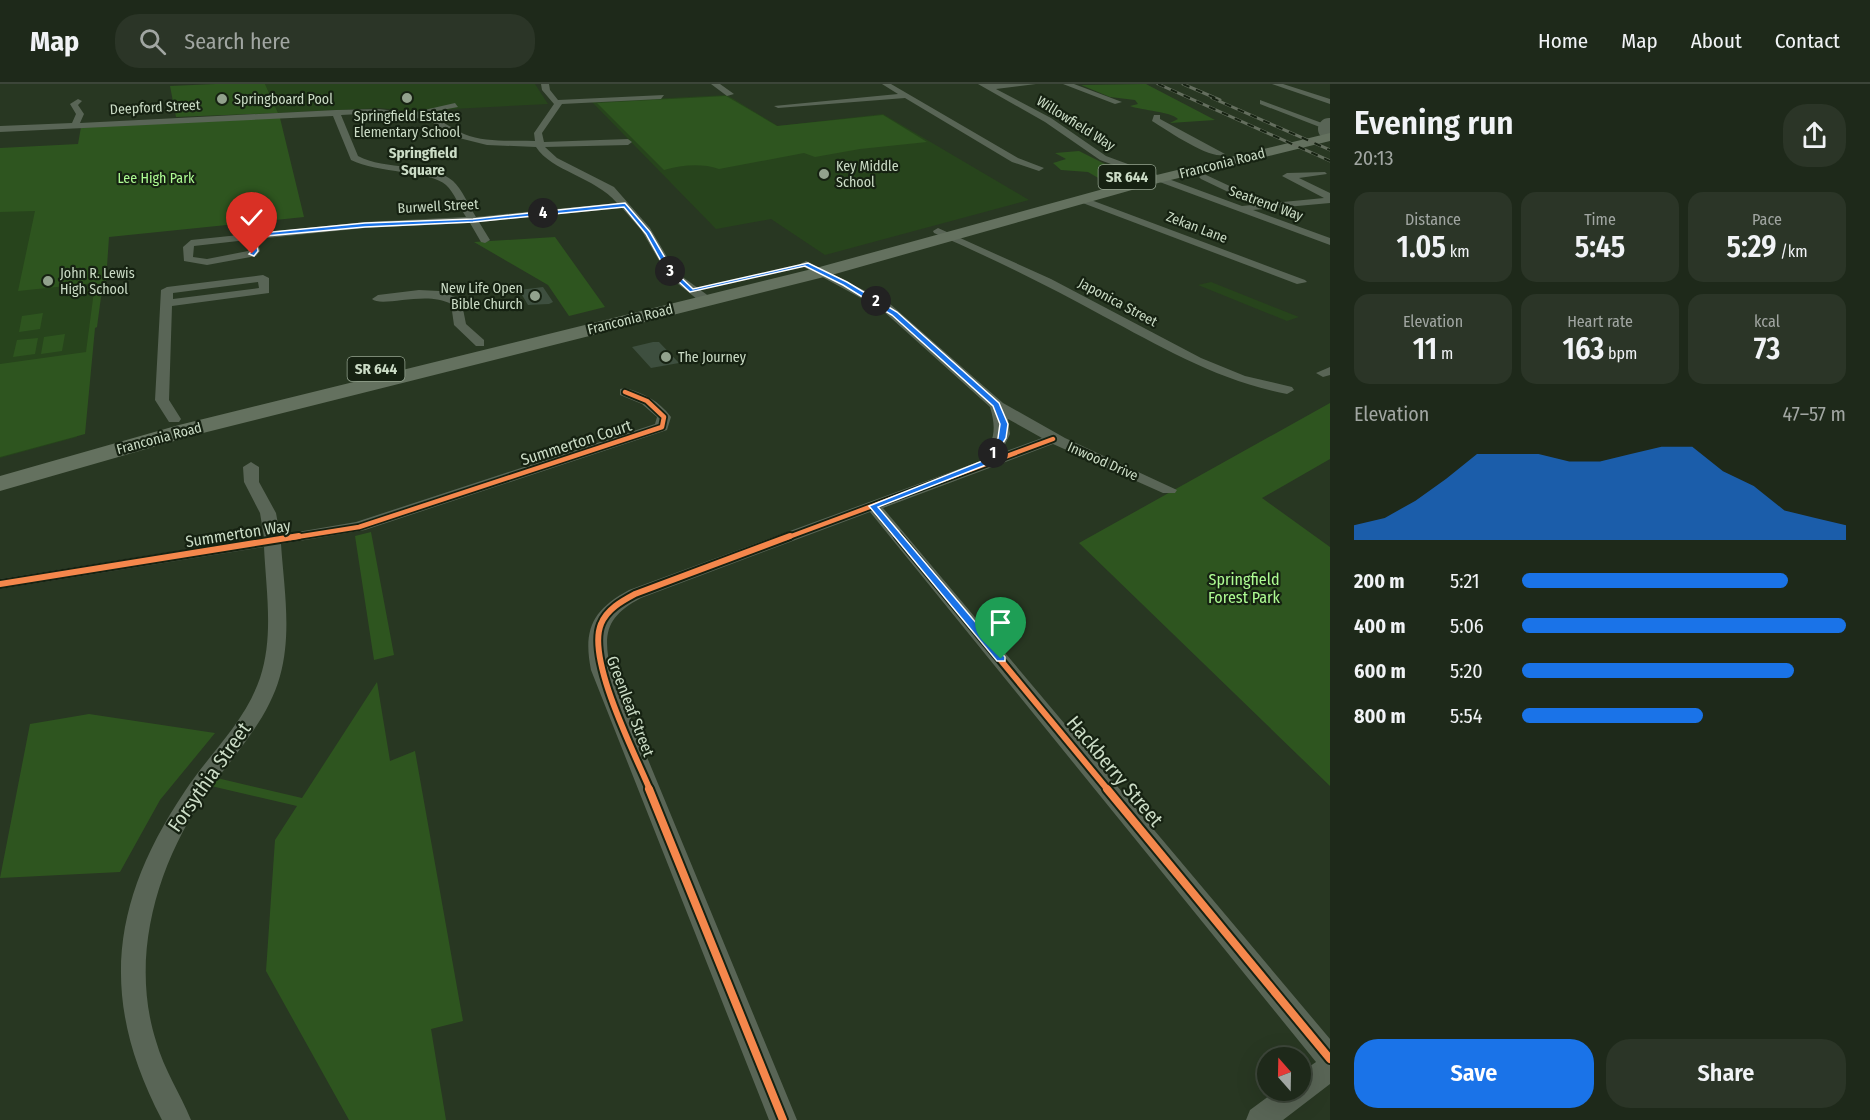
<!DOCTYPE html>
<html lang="en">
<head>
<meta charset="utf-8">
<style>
  body { margin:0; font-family:"Fira Sans Condensed",sans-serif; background:#2b3527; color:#f1f3f6; height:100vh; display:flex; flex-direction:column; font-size:22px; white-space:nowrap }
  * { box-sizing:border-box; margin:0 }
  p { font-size:20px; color:#a1a6a2 }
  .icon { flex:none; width:33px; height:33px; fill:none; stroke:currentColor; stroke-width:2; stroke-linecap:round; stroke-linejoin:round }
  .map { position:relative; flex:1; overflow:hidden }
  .details { display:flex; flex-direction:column; background:#1e291a; width:540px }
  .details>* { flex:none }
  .needle { width:39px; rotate:340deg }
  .buttons { position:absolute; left:1257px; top:963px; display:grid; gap:12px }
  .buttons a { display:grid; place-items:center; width:54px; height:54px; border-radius:50%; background:#1e291a; box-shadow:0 6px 24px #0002,0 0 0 2px #3c4539; font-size:30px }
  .pin { position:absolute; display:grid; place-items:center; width:51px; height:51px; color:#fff; margin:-62px -26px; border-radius:50% 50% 50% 0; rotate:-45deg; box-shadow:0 0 6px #0007 }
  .pin .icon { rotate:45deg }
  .km { position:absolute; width:30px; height:30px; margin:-15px; border-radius:50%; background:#222; color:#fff; font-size:16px; line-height:30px; text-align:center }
  .round { display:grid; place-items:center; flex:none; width:63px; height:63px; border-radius:24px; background:#2b3527 }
  .summary { display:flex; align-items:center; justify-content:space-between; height:102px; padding:0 24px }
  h1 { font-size:33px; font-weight:600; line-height:45px }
  .stats { display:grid; grid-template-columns:repeat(3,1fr); gap:9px; height:102px; padding:6px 24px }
  .stats div { display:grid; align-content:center; border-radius:15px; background:#2b3527; text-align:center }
  .stats b { font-size:30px; font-weight:600 }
  .stats small { font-size:16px; font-weight:400 }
  .stats p { font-size:16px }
  .chart { height:168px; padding:12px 24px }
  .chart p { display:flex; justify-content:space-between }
  .chart svg { width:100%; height:108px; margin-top:6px; fill:#1a73e8; opacity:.7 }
  .cta { display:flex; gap:12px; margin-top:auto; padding:12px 24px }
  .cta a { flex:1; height:69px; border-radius:24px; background:#1a73e8; color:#fff; font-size:24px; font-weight:600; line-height:69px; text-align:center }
  .cta a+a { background:#2b3527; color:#f1f3f6 }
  ul { padding:0 24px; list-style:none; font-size:20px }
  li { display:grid; grid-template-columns:96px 72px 1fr; align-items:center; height:45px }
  li i { height:15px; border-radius:8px; background:#1a73e8 }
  header { display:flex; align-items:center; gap:36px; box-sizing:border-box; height:84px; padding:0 30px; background:#1e291a; border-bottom:2px solid #3c4539 }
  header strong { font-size:28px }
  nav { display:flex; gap:33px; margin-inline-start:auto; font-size:21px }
  .search { width:420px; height:54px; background:#2b3527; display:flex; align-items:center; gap:15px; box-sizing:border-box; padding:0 21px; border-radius:24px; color:#a1a6a2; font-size:22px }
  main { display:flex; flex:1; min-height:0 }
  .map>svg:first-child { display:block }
</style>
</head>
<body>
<header>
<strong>Map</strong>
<div class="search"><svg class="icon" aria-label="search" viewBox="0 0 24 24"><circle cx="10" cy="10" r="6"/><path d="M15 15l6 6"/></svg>Search here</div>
<nav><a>Home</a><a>Map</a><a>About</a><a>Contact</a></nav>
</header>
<main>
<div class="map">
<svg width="1330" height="1036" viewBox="0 0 1330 1036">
  <rect width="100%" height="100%" fill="#283722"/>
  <!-- built -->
  <path fill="#27441c" d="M265 0H535L548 20 452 25 430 30 380 24 278 29Z
    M727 11 778 42 883 30 1029 116 825 171 771 135 716 145 592 18Z
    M105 114 77 353 0 374V126Z
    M1211 198 1271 222 1299 233 1287 237 1198 201Z"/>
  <!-- green -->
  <path fill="#2e551f" d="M215 0H265L278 29 176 33 170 2Z
    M1146 0 1215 36 1170 39 1178 35C1169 27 1144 27 1130 22L1138 20 1135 16 1110 13 1081 1Z
    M726 12 777 42 883 31 927 58 860 65 815 73 804 69 719 85C701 79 682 81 664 86L597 19Z
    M280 34 304 133 109 153 106 197 103 198 97 243 95 244 85 350 0 373V280L86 268 95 199 18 207 35 127 0 128V64L78 60 81 43Z
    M1079 67 1119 87 1118 91 1100 95 1088 88 1061 86 1053 79 1066 75 1055 69Z
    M555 153 605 223 569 232 548 201 474 158Z
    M43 229 40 245 19 248 22 232Z
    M65 250 62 267 41 270 44 253Z
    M38 254 35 270 13 273 17 256Z
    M1330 319V375L1262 414 1330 463V702L1079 459Z
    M371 448 394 571 374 576 355 452Z
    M377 598 390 677 415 667 463 937 431 945 446 1036H349L266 887 275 756 297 722 211 702 217 694 302 714Z
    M89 630 215 649 160 716 120 788 0 794 30 640Z"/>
  <!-- building -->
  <path fill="#3e4f3f" d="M543 203 553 218 549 220 528 221 519 206Z
    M653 258H659L679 279 651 284 632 263Z"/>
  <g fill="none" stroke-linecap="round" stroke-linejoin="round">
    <!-- minor -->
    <path fill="#596556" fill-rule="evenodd" d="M541 0H549L550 6 558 16 664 11 661 15 562 20 542 49 544 58 628 55 632 58 628 61 545 63 557 74 614 103 650 144 676 188 710 213V219H702L668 192 642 147 622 124 479 138 490 156 485 159 481 158 470 139 365 144 257 155 260 167 256 172 207 181 184 177 183 163 191 156 365 138 466 133C460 124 454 108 446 101 431 87 377 89 351 76L333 32 0 48V42L72 39 76 30 70 20 78 15 82 17 78 21 84 30 80 39 336 26 379 25 411 29 455 19 458 23 421 30C438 33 449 43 464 50 486 59 512 56 535 57L534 49 554 20 542 6ZM379 29 428 36 459 54 487 61 536 63C551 87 595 93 617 119L476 133C469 122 462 105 453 97 431 78 385 87 358 72L341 31ZM247 156 248 167 207 175 193 173 194 162Z
      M711 0H720L734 10 727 12Z
      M882 0H891L1018 74 1044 84 1039 87 1012 78 905 14 778 24 774 22 898 10Z
      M978 0H1036L996 5 1051 34 1106 72 1242 122 1324 114 1282 92 1287 89 1325 88 1327 90 1299 94 1330 109V119L1253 126 1330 154V161L1100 76 1045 38Z
      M1063 0H1074L1122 18 1115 20Z
      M1272 0H1283L1330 15V20Z
      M1260 16 1330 42V47L1260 20Z
      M1154 31H1160V35L1225 70C1213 78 1165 45 1152 37Z
      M1204 90 1251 112 1253 114 1245 116 1201 95 1199 93Z
      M1083 113 1305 196 1307 198 1297 200 1080 118 1078 116Z
      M938 144 1051 195 1201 274 1245 292 1292 303 1294 306 1287 310C1219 297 1163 264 1103 232 1048 202 992 174 934 149L933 147Z
      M806 177 889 219 1003 319 1065 354 1177 406 1175 409H1163L1053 360 883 424 1330 955V1000L1283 1036H1246L1250 1026 1277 1006H1300V989L1316 978 870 428 641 514C607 532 602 549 611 586L797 1036H769L591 586C583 546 592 526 629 506L981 377C994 357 997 346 990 323L881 225 802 182 800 180ZM1008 335 1042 354 1001 369 1010 350Z
      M263 191 269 194V209L172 222 169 316 181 335 179 338H169L155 316 161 206 167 203ZM258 198 259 204 173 215V209Z
      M419 206 439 207 461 215 466 240 484 256V262H476L454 241 451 220C427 206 382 224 372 215L378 211Z
      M1330 283V291L1323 293 1316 289Z
      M625 304C644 309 659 317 671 333L667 346 365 446 281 460C284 504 292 549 280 592 268 636 234 671 208 707 158 777 129 872 156 957 164 986 180 1009 191 1036H162C99 916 110 819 185 707 210 669 245 638 260 594 274 552 266 506 264 463L0 505V495L264 453 260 429 244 398 243 383 251 378 259 383V398L276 429 280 451 356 438 655 340 657 333 642 320 620 311V305Z"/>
    <!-- tertiary -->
    <path stroke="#596556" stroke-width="22" d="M1329 45 1330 46"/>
    <!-- primary -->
    <path fill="#64715f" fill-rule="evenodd" d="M1330 49V57L1146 102 828 192 195 351 0 407V392L179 341 816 184 1136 96Z"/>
    <defs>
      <path id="rail" d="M1158 0 1330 77
        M1183 0 1220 16
        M1212 14 1330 66"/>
    </defs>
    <!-- rail casing -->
    <use href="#rail" stroke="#646e5e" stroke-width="3"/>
    <!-- rail -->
    <use href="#rail" stroke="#162212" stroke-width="2" stroke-dasharray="7" stroke-linecap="butt"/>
    <defs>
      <path id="cycleway-far2" d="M873 422 899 454
        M290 454 359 443 662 343 664 333 647 317 625 308
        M786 454 1053 355"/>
      <path id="cycleway-far1" d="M898 452 1108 706
        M0 500 299 452
        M650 706C635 670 586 575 601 540 607 525 622 517 635 510L790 452"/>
      <path id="cycleway" d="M649 705 783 1036
        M1107 705 1330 975"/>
    </defs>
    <!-- cycleway-far2 casing -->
    <use href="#cycleway-far2" stroke="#162212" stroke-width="8"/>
    <!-- cycleway-far1 casing -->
    <use href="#cycleway-far1" stroke="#162212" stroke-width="10"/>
    <!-- cycleway casing -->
    <use href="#cycleway" stroke="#162212" stroke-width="12"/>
    <!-- cycleway-far2 -->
    <use href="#cycleway-far2" stroke="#f5874c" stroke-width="4.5"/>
    <!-- cycleway-far1 -->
    <use href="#cycleway-far1" stroke="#f5874c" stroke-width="6"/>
    <!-- cycleway -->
    <use href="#cycleway" stroke="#f5874c" stroke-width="8"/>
  </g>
  <!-- route -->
  <path fill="#1a73e8" stroke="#fff" stroke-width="1.5" d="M625 119 650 148 671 184 693 205 808 179 847 198 897 228 999 319 1008 340 1006 354 991 379 878 423 1005 573V577H997L869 422 985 376 998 354 1000 340 993 322 892 231 843 201 805 182 690 208 666 186 646 150 624 123 473 138 365 143 255 153 258 167 254 172 249 170 252 167 249 152 251 150 365 139 473 135Z"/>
  <!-- markers -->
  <g fill="#92a28d" stroke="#162212" stroke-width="2">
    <circle cx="407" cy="14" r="6"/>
    <circle cx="222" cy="15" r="6"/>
    <circle cx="824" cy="90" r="6"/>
    <circle cx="48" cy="197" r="6"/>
    <circle cx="535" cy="212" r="6"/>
    <circle cx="666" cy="273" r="6"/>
  </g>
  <g text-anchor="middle" stroke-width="4.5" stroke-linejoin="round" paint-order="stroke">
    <!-- far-poi labels -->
    <g font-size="14" fill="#cbdcc6" stroke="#162212" text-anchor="start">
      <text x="234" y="20">Springboard Pool</text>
      <text x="407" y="37" text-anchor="middle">Springfield Estates<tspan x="407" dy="16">Elementary School</tspan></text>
      <text x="836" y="87">Key Middle<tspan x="836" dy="16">School</tspan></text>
      <text x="60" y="194">John R. Lewis<tspan x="60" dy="16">High School</tspan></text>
      <text x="523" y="209" text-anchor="end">New Life Open<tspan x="523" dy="16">Bible Church</tspan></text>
      <text x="678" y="278">The Journey</text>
    </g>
    <!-- far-street labels -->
    <g font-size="14" fill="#cbdcc6" stroke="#162212">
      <text transform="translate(155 23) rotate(-3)" y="5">Deepford Street</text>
      <text transform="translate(1076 39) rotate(32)" y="5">Willowfield Way</text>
      <text transform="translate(1222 79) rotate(-14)" y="5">Franconia Road</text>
      <text transform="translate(1266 119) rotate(20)" y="5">Seatrend Way</text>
      <text transform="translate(438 122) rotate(-3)" y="5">Burwell Street</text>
      <text transform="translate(1197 143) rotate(21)" y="5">Zekan Lane</text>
      <text transform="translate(1118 218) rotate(28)" y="5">Japonica Street</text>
      <text transform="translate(630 235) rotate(-14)" y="5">Franconia Road</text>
      <text transform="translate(159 354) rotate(-15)" y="5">Franconia Road</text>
      <text transform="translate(1103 377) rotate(24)" y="5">Inwood Drive</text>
    </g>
    <!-- far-park labels -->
    <g font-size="14" fill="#aefc93" stroke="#162212">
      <text x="156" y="99">Lee High Park</text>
    </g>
    <!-- far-neighbourhood labels -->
    <g font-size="15" font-weight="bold" fill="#cbdcc6" stroke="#162212">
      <text x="423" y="74">Springfield<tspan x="423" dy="17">Square</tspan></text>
    </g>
    <!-- shield labels -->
    <g fill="#162212" stroke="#95a490" stroke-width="1.5">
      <rect x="1098.5" y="81" width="57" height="24" rx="4.5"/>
      <rect x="347.5" y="273" width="57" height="24" rx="4.5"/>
    </g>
    <g font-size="15" font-weight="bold" fill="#cbdcc6">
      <text x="1127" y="98">SR 644</text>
      <text x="376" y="290">SR 644</text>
    </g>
    <!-- street labels -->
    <g font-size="16" fill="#cbdcc6" stroke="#162212">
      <text transform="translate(576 358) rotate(-18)" y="6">Summerton Court</text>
      <text transform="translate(238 449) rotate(-9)" y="6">Summerton Way</text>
      <text transform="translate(631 622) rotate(69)" y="6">Greenleaf Street</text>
    </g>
    <!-- park labels -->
    <g font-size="16" fill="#aefc93" stroke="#162212">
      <text x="1244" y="501">Springfield<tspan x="1244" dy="18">Forest Park</tspan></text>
    </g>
    <!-- near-street labels -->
    <g font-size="20" fill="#cbdcc6" stroke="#162212">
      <text transform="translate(1115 687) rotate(50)" y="7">Hackberry Street</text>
      <text transform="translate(209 693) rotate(-55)" y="7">Forsythia Street</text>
    </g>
  </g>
</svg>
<div class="buttons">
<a><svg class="needle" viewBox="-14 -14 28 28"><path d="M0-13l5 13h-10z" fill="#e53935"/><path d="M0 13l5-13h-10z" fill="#a1a6a2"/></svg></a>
</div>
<div class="pin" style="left:1001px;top:575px;background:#1e9e55"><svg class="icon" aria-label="arrive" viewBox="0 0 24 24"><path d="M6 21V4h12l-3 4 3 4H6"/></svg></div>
<div class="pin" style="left:252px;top:170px;background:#d93025"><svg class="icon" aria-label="check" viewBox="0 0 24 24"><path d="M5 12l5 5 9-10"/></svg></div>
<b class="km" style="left:993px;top:369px">1</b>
<b class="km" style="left:876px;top:217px">2</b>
<b class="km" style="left:670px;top:187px">3</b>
<b class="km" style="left:543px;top:129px">4</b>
</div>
<section class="details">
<div class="summary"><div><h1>Evening run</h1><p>20:13</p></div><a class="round"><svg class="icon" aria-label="share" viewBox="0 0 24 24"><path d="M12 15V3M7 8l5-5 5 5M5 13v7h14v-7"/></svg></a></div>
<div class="stats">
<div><p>Distance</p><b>1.05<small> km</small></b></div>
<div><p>Time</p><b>5:45</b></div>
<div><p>Pace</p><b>5:29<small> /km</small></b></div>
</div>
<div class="stats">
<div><p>Elevation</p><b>11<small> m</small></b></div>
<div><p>Heart rate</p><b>163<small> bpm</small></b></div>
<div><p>kcal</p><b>73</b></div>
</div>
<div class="chart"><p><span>Elevation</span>47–57 m</p>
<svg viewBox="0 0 160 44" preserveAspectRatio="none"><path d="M0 44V38L10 35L20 28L30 19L40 9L50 9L60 9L70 12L80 12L90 9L100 6L110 6L120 16L130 22L140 32L150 35L160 38V44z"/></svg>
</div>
<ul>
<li><b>200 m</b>5:21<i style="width:82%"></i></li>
<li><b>400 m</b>5:06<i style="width:100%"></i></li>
<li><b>600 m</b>5:20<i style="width:84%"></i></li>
<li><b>800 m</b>5:54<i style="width:56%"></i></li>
</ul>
<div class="cta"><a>Save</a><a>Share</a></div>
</section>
</main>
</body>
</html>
